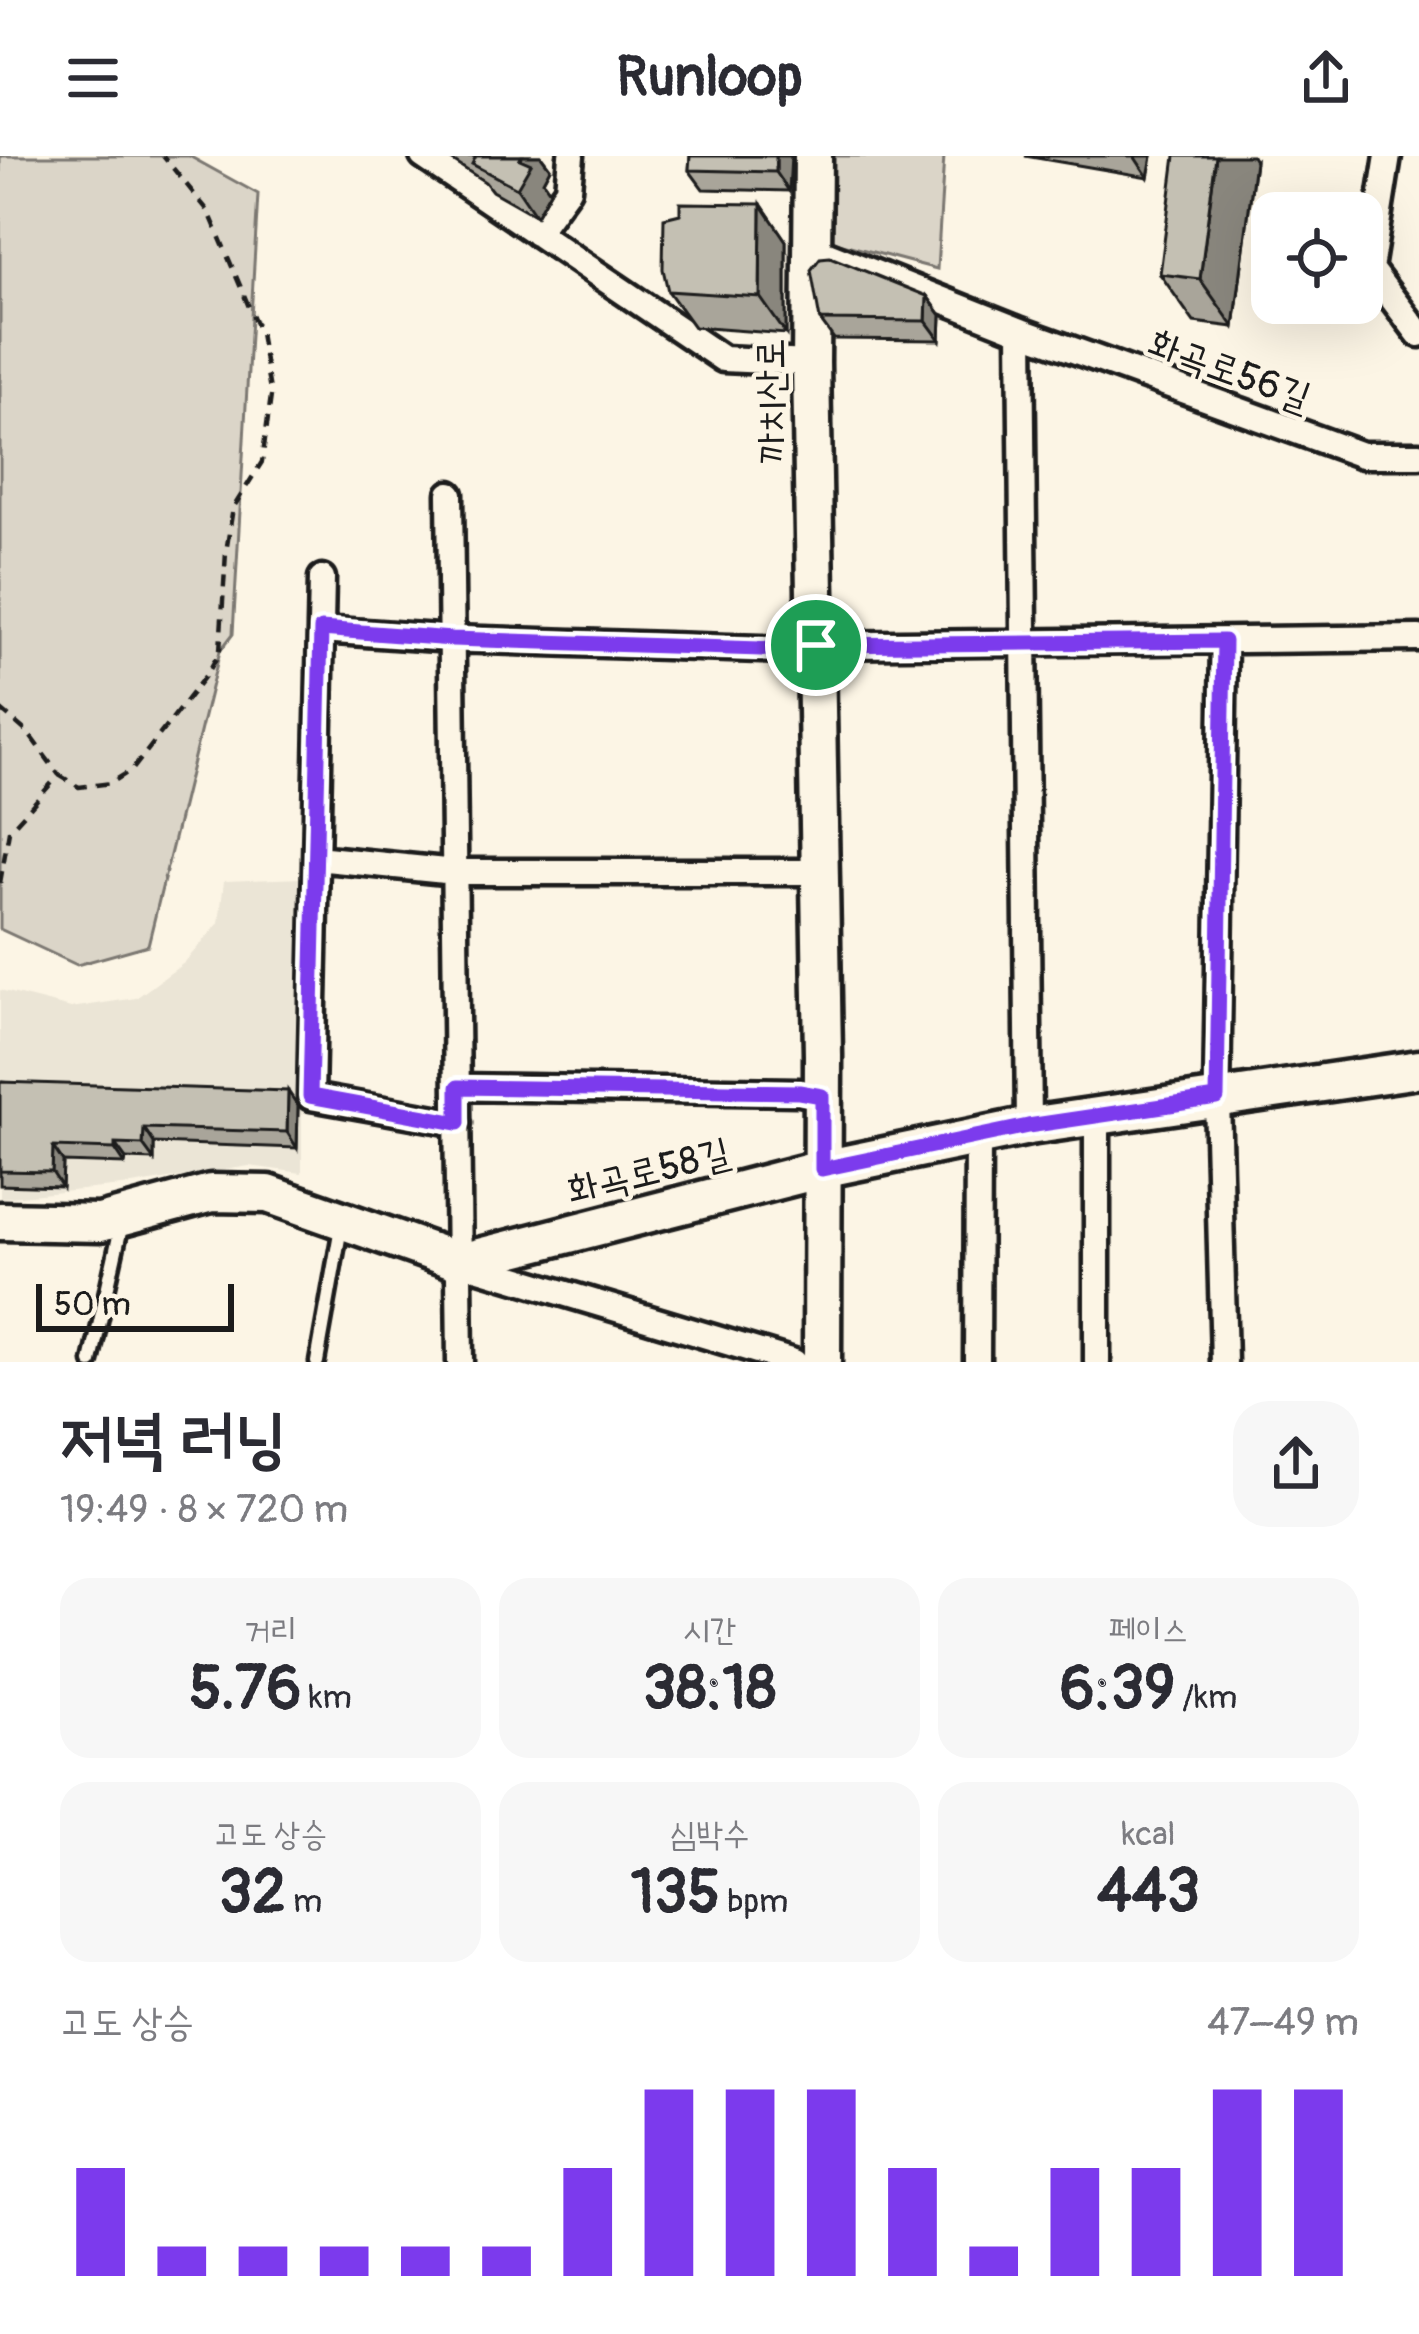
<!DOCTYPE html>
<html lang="ko">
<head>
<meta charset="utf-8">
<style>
  body { margin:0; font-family:Pangolin,"Poor Story",sans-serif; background:#f7f7f7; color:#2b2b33; height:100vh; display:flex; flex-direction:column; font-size:45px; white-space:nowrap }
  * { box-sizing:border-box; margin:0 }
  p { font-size:39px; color:#7c7c81 }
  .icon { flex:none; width:66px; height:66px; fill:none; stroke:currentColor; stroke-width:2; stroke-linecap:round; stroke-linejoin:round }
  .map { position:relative; height:1206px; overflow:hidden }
  .details { display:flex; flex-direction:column; background:#fff; flex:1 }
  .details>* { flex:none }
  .tools { position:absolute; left:1251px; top:36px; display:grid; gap:24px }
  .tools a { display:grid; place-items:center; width:132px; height:132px; border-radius:24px; background:#fff; box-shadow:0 12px 48px #0002; font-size:60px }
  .scale { position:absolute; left:36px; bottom:30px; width:198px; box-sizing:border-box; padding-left:12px; border:6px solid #1c1c1c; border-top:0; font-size:33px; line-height:42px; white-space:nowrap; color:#1c1c1c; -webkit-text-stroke:9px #fcf5e5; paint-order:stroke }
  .pin { position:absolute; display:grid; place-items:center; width:102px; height:102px; color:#fff; margin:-51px; border:6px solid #fff; border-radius:50%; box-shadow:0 3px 12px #0007 }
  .round { display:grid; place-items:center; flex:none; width:126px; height:126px; border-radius:36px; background:#f7f7f7 }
  .headline { display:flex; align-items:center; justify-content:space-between; height:204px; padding:0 60px }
  h1 { font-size:66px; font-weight:700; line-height:90px }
  .stats { display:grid; grid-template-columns:repeat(3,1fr); gap:18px; height:204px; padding:12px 60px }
  .stats div { display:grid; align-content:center; border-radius:30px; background:#f7f7f7; text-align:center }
  .stats b { font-size:60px; font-weight:700 }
  .stats small { font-size:33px; font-weight:400 }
  .stats p { font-size:33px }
  .chart { height:336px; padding:24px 60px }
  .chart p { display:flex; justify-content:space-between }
  .chart svg { width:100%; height:216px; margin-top:12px; stroke:#7c3aed; stroke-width:6 }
  header { display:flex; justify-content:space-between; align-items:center; height:156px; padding:0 60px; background:#fff; font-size:54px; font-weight:700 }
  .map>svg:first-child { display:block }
</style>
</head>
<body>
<header><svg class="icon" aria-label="menu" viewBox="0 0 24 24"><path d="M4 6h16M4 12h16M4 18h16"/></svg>Runloop<svg class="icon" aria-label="share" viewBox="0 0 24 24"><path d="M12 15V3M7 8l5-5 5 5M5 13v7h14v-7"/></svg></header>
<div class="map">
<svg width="1419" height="1206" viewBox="0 0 1419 1206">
  <rect width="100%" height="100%" fill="#fcf5e5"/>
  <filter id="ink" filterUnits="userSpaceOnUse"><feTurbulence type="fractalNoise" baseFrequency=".00833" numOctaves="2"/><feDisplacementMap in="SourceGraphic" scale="24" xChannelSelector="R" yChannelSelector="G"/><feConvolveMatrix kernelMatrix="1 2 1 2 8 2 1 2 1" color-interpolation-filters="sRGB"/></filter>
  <g filter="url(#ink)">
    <!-- built -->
    <path fill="#ebe5d6" d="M302 722V1017L249 1010 132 1029 0 1042V834L71 852 136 842 184 807 219 767 224 725Z"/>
    <!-- green -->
    <path fill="#dbd5c8" stroke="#7c7872" stroke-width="3" d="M0 0H189L258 38 233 478 220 495 148 789 77 809 0 773Z
      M833 0H944L937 113 831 85Z"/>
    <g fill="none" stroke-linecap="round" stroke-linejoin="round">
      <defs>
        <path id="lane" d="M91 1206 122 1067
          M317 1206 341 1071"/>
        <path id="street" d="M423 0 723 203 811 207
          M1388 0 1370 113 1419 178
          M536 77 568 33 571 0
          M812 92 1021 175 1362 299H1419
          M1021 175 1029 970
          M450 338 460 1206
          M322 422 311 941 458 967
          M321 474 452 483 789 494 816 489 1419 482
          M316 702 455 716H820
          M457 931 799 936 822 941
          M1097 960V1206
          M463 1107 794 1206
          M977 1206 978 980
          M1224 1206 1217 942 1224 485"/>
        <path id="secondary" d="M813 0 811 207 823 899 822 1206
          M0 1065 100 1067 211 1037 268 1038 460 1106 822 1013 1029 970 1419 913"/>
      </defs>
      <!-- lane casing -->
      <use href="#lane" stroke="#1c1c1c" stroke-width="21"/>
      <!-- street casing -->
      <use href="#street" stroke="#1c1c1c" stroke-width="33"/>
      <!-- secondary casing -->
      <use href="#secondary" stroke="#1c1c1c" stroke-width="45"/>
      <!-- path -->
      <path stroke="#1c1c1c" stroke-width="4.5" stroke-dasharray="12 9" stroke-linecap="butt" d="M0 553 28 577 59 619
        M0 727 9 675 59 619 79 631 111 627 133 613 209 515 220 495 226 396 233 352 262 306 271 240 260 177 209 56 163 0"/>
      <!-- lane -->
      <use href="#lane" stroke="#fcf5e5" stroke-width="12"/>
      <!-- street -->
      <use href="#street" stroke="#fcf5e5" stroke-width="24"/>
      <!-- secondary -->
      <use href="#secondary" stroke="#fcf5e5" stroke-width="36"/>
    </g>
    <!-- wall -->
    <path fill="#a9a59a" stroke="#1c1c1c" stroke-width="3" d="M445 0H541L550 12 543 25 550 35 536 60 492 35 485 26Z
      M690 0H791L789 35 703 33 689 14Z
      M1025 0H1152L1148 21Z
      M1255 5 1234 171 1194 166 1160 118Z
      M761 48 786 85V178L694 171 668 135Z
      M927 140 941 159 940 184 834 183 820 164Z
      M0 926 298 950 297 992 154 987V1004L126 1003 125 1008 63 1006 62 1031 0 1029Z"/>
    <!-- shaded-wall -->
    <path fill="#89867d" stroke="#1c1c1c" stroke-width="3" d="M522 0H541L550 12 543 25 550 35 536 60 517 32Z
      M776 0H791L789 35 776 16Z
      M1134 0H1152L1148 21Z
      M1216 0H1252L1255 5 1234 171 1200 123Z
      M761 48 786 85V178L760 141Z
      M927 140 941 159 940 184 926 165Z
      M288 935 298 950 297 992 287 976Z
      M144 972 154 987V1004L143 989Z
      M115 988 126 1003 125 1008 115 993Z
      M53 991 63 1006 62 1031 52 1016Z"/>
    <!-- building -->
    <path fill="#c4c0b3" stroke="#1c1c1c" stroke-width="3" d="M476 0H522L520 3 531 8 517 32 472 8Z
      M690 0H776V16L689 14Z
      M1175 0H1216L1200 123 1160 118Z
      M680 47 761 48 760 141 668 135 663 113 664 62 680 58Z
      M830 101 927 140 926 165 820 164 811 114 820 102Z
      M0 926 288 935 287 976 144 972 143 989 115 988V993L53 991 52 1016 0 1015Z"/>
  </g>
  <g fill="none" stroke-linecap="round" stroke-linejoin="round" filter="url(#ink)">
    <defs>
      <path id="route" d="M321 473 452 483 789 494 816 489 1224 485 1217 942 1028 970 822 1013V940L799 936 458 931V967L310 940Z"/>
    </defs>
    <!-- route casing -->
    <use href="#route" stroke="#fff" stroke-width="24"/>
    <!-- route -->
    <use href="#route" stroke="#7c3aed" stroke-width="15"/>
  </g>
  <g text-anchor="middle" stroke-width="9" stroke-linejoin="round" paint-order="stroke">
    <!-- street labels -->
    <g font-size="39" fill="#1c1c1c" stroke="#fcf5e5">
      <text transform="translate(1230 213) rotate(20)" y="14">화곡로56길</text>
      <text transform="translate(770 245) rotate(-91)" y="14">까치산로</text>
      <text transform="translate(648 1014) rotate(-14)" y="14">화곡로58길</text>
    </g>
  </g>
</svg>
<div class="tools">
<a><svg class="icon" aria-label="locate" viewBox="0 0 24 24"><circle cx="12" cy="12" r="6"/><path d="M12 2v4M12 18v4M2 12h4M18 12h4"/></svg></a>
</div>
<div class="scale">50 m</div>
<div class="pin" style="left:816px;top:489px;background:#1e9e55"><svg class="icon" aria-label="arrive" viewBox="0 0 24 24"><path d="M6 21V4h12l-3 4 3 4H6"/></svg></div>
</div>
<section class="details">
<div class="headline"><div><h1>저녁 러닝</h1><p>19:49 · 8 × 720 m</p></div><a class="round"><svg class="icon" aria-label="share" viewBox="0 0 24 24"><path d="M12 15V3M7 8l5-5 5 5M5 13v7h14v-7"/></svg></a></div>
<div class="stats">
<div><p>거리</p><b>5.76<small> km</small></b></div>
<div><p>시간</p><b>38:18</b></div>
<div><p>페이스</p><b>6:39<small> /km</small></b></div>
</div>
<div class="stats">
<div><p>고도 상승</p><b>32<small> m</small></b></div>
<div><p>심박수</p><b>135<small> bpm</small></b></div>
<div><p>kcal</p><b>443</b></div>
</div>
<div class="chart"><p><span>고도 상승</span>47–49 m</p>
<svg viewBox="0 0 160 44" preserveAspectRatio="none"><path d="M5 44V22M15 44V38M25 44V38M35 44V38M45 44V38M55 44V38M65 44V22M75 44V6M85 44V6M95 44V6M105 44V22M115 44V38M125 44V22M135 44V22M145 44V6M155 44V6"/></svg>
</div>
</section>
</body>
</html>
